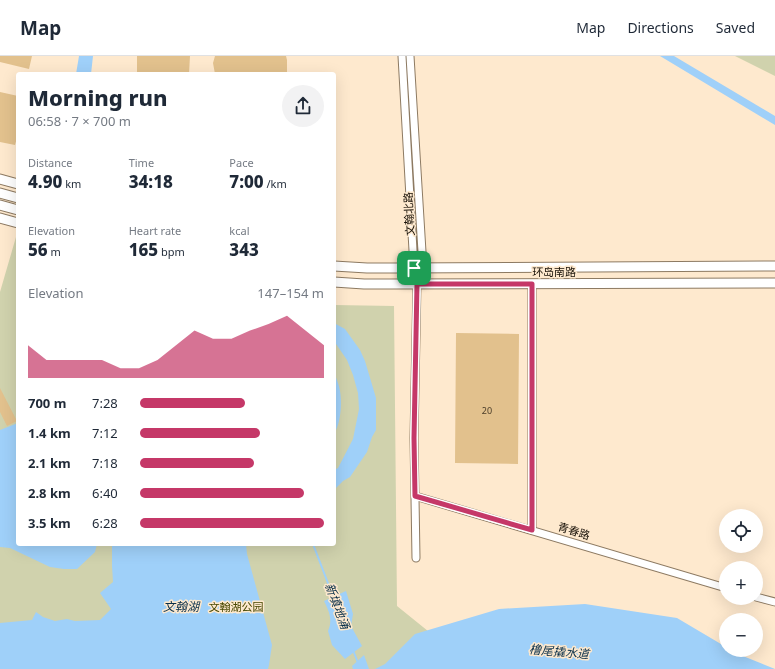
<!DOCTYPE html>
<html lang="en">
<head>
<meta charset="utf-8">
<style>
  body { margin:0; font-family:"Noto Sans","Noto Sans SC",sans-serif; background:#f2f2f3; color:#1f2937; height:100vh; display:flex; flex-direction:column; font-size:15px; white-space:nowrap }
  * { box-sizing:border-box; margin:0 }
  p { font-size:13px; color:#747a83 }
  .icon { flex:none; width:22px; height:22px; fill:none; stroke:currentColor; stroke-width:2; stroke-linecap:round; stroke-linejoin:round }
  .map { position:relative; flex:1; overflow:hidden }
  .sheet { position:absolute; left:16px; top:16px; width:320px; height:474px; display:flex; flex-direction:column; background:#fff; border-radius:4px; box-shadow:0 4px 16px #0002 }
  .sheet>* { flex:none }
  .fabs { position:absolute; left:719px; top:453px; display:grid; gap:8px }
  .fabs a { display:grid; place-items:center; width:44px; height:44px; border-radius:50%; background:#fff; box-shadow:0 4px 16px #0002; font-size:20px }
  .pin { position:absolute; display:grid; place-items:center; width:34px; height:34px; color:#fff; margin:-17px; border-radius:8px; box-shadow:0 2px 6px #0006 }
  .round { display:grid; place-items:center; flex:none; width:42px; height:42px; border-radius:21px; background:#f2f2f3 }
  .headline { display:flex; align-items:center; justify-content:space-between; height:68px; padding:0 12px }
  h1 { font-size:22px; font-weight:800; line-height:30px }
  .figures { display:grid; grid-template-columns:repeat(3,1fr); gap:6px; height:68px; padding:4px 12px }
  .figures div { display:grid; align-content:center }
  .figures b { font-size:17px; font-weight:800 }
  .figures small { font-size:11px; font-weight:400 }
  .figures p { font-size:11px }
  .chart { height:112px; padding:8px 12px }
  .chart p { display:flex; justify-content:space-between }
  .chart svg { width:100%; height:72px; margin-top:4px; fill:#c53868; opacity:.7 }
  ul { padding:0 12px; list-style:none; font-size:13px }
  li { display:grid; grid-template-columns:64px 48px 1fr; align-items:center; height:30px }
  li i { height:10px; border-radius:5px; background:#c53868 }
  header { display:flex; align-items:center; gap:24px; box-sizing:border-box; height:56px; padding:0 20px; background:#fff; border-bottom:1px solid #e0e1e3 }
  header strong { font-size:19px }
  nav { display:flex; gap:22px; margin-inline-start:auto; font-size:14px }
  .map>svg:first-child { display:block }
</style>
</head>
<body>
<header>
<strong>Map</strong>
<nav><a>Map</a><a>Directions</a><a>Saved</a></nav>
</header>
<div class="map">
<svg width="775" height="613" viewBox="0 0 775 613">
  <rect width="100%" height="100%" fill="#fee9ce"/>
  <!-- green -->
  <path fill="#d0d2ad" d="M735 0H775V20Z
    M16 181H18V488H334V249L394 250 397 550 475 613H0V236Z"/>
  <!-- water -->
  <path fill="#9fd0f9" d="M79 0H93L91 18H76Z
    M660 0H674L775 60V69Z
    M334 267 345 273 360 294 365 305 376 342V374L372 381 367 396 350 421 343 425 334 434V414L338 412 353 383 359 353 358 337 353 319 347 304 334 285Z
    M334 316C336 322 339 328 340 335 342 347 341 367 334 378Z
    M18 367V488H97L95 496 77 513H64L50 511 10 492 0 491V374Z
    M112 488H246L247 498 272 589 269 609 268 613H0V567L32 564 36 556 43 561 55 565 67 563 75 565 100 564 111 553 100 537 113 526 112 510Z
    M346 535 353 558 351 570 362 590 345 603 332 589 328 575C333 564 329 555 324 545Z
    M585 548 677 562 726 591V594H731L738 598 775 613H375L385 608 415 578 499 553Z
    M364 599 369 613H353L352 610Z"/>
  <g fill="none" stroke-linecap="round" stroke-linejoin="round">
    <!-- stream -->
    <path stroke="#9fd0f9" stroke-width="2" d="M313 488 334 543
      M353 594 358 607"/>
  </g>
  <!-- building -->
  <path fill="#e2c18d" d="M0 0H32L29 13 0 6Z
    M137 0H190L189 18H137Z
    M215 0H286L287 4V18H215L213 7Z
    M0 36 18 40V78L15 89 0 86Z
    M456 277 519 278 518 408 455 407Z
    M0 332 17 365 7 370 0 356Z"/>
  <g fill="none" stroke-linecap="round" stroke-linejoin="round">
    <defs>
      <path id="minor" d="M402 0 414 212 417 228 414 382 416 502
        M410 0 423 212 417 228
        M415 440 726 532
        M532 474V228
        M756 541 775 546"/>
      <path id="major" d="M0 123 18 128
        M0 137 18 142
        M0 149 18 154
        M0 162 18 167
        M334 210 367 212H400L775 210
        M334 226 364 228H389L775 227"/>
    </defs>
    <!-- minor casing -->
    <use href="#minor" stroke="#8d7a62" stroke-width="9"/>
    <!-- major casing -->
    <use href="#major" stroke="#8d7a62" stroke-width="11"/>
    <!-- minor -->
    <use href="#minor" stroke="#fff" stroke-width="7"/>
    <!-- major -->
    <use href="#major" stroke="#fff" stroke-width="9"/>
  </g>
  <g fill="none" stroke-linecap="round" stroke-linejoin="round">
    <defs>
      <path id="route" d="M414 212 417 228 414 382 415 440 532 474V228H417L423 212H414"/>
    </defs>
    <!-- route casing -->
    <use href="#route" stroke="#fff" stroke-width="8"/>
    <!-- route -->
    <use href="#route" stroke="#c53868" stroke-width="5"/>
  </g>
  <g text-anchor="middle" stroke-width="3" stroke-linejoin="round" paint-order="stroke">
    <!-- number labels -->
    <g font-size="9" fill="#4a3d29">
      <text x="487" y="358">20</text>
    </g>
    <!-- street labels -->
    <g font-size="11" fill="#181108" stroke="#fee9ce">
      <text transform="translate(409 158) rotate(-93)" y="4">文翰北路</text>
      <text x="554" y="220">环岛南路</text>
      <text transform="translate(574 475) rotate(17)" y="4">青春路</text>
    </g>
    <!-- park labels -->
    <g font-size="11" fill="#474700" stroke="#fee9ce">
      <text x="236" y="555">文翰湖公园</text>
    </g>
    <!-- water labels -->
    <g font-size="12" font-style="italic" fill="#092f4a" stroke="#fee9ce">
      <text transform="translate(337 550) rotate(69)" y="4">新填地涌</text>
      <text x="181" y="555">文翰湖</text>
      <text transform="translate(559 596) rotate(5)" y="4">橹尾撬水道</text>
    </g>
  </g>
</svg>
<div class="fabs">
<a><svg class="icon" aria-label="locate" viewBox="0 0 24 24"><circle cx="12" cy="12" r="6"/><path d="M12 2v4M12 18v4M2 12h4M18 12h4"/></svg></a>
<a>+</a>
<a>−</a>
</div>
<div class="pin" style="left:414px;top:212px;background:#1e9e55"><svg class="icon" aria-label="arrive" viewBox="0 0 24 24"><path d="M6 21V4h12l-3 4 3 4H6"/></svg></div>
<section class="sheet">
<div class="headline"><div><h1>Morning run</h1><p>06:58 · 7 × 700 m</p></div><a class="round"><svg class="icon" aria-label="share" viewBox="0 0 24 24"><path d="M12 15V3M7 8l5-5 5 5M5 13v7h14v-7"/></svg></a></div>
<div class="figures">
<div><p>Distance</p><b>4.90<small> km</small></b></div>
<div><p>Time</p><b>34:18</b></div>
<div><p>Pace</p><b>7:00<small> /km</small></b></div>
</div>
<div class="figures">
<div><p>Elevation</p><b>56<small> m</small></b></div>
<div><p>Heart rate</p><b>165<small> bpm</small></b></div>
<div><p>kcal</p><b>343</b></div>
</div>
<div class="chart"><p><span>Elevation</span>147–154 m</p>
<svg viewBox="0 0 160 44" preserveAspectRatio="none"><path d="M0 44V24L10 33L20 33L30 33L40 33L50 38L60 38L70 33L80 24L90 15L100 20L110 20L120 15L130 11L140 6L150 15L160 24V44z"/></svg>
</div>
<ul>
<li><b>700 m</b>7:28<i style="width:57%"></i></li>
<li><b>1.4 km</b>7:12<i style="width:65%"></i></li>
<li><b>2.1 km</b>7:18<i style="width:62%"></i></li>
<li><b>2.8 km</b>6:40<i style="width:89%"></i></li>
<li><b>3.5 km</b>6:28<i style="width:100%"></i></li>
</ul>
</section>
</div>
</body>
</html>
